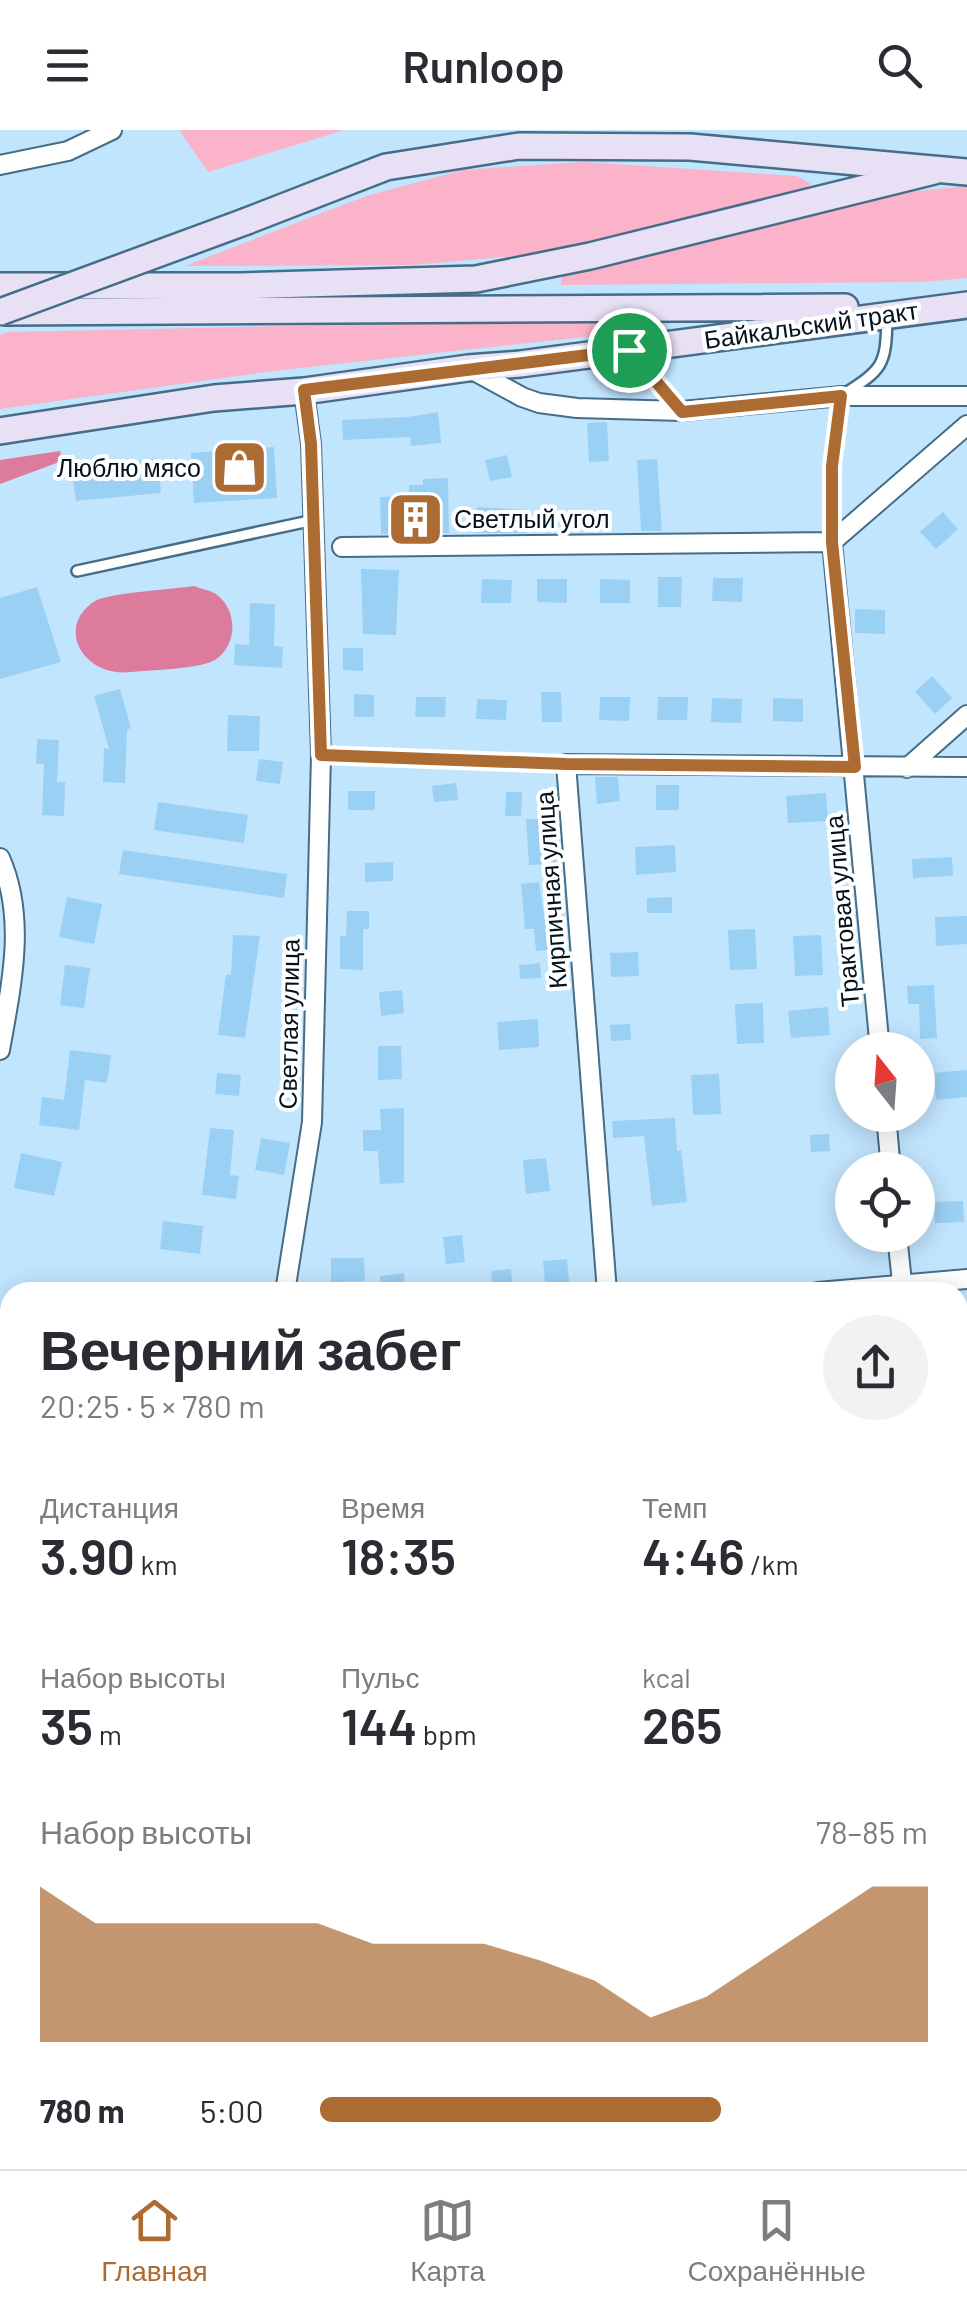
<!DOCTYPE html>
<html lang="ru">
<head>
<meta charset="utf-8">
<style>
  body { margin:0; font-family:Barlow,sans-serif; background:#f2f2f3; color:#2b2b33; height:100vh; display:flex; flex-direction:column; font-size:38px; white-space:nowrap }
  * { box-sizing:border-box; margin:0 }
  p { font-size:32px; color:#7c7c81 }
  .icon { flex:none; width:55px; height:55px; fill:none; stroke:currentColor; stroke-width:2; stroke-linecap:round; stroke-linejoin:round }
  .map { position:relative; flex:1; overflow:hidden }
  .details { position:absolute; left:0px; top:1152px; width:968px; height:888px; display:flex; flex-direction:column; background:#fff; border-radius:30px 30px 0 0; box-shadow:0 5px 25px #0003 }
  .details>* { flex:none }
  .needle { width:65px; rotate:343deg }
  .buttons { position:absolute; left:835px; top:902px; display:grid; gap:20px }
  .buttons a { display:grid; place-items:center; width:100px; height:100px; border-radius:50%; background:#fff; box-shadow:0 5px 25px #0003; font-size:50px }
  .pin { position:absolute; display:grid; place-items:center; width:85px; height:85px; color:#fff; margin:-42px; border:5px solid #fff; border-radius:50%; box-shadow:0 2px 10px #0007 }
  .round { display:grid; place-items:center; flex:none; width:105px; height:105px; border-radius:52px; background:#f2f2f3 }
  .head { display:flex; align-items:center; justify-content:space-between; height:170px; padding:0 40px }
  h1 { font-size:55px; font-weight:600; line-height:75px }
  .figures { display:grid; grid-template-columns:repeat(3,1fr); gap:15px; height:170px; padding:10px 40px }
  .figures div { display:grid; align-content:center }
  .figures b { font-size:50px; font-weight:600 }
  .figures small { font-size:28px; font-weight:400 }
  .figures p { font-size:28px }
  .chart { height:280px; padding:20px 40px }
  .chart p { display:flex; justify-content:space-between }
  .chart svg { width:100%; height:180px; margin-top:10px; fill:#ab6b33; opacity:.7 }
  ul { padding:0 40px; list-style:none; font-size:32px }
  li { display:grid; grid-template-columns:160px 120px 1fr; align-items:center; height:75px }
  li i { height:25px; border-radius:12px; background:#ab6b33 }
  header { display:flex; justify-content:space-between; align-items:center; height:130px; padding:0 40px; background:#fff; font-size:45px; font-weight:600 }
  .tabs { display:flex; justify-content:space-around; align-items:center; height:140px; border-top:2px solid #e1e1e2; background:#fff; font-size:28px; color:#7c7c81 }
  .tabs a { display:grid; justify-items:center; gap:5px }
  .tabs .current { color:#ab6b33 }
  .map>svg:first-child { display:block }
</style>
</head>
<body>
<header><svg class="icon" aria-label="menu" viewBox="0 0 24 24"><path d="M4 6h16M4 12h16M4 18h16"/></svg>Runloop<svg class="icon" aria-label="search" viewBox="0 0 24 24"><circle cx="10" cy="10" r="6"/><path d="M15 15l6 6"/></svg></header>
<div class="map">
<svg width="967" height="2039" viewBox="0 0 967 2039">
  <rect width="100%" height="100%" fill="#c2e5fe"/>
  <!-- green -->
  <path fill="#fab3c9" d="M179 0H344L208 42Z
    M583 32 797 46 811 54 805 61 549 123 412 135 185 136 366 66 463 40Z
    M967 56V148L923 152 561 155V143L871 66Z
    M626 189 631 196 621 203 282 240 0 279V205L8 202Z"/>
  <!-- forest -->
  <path fill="#dd7b9c" d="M60 321 62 331 0 354V330Z
    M194 456C201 459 210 460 216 464 238 480 238 515 215 530 200 539 150 540 131 542 84 548 54 497 95 471 108 463 175 459 194 456Z"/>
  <!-- building -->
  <path fill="#9bd0f5" d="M438 282 441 313 411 316 410 307 343 310 342 290 408 287Z
    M607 292 609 331 589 332 587 293Z
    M274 317 277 368 194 373 191 323Z
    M507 325 512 347 490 351 485 330Z
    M158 328 161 363 76 371 71 339Z
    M657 329 662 401H641L637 330Z
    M448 348 449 403 381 404 380 367 409 366V355H423V349Z
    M477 377 527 380 526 403H475Z
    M943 382 958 399 936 419 920 402Z
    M361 439 399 440 396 505 363 504Z
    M658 447H682L681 477H658Z
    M713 448H743L742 472 712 471Z
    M482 449 512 450 511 473H481Z
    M537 449H567V473L537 472Z
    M600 449 630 450V473H600Z
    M37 457 61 532 0 549V468Z
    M250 473 275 474 274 516 283 517 282 538 234 535 235 514 249 515Z
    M855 479 885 480V504L855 503Z
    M343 518H363V541L343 540Z
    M932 546 952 568 935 584 915 562Z
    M120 559 131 598 127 600 125 653 103 652 104 618 109 619 94 566Z
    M541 562H561L562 592H542Z
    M354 564 374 565V587H354Z
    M416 567H446L445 587H415Z
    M600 567H630L629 591 599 590Z
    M658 567H688L687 590H657Z
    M712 568 742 569 741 593 711 592Z
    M773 568 803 569V592L773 591Z
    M477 569 507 570 506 590 476 589Z
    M228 585 260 586 259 621H227Z
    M37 609 59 610 57 652H65L64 686 42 685 44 634H36Z
    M259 629 283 632 280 654 256 651Z
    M595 647H618L620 671 597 674Z
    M456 653 458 670 434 672 432 656Z
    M656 655H679V680H656Z
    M348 661H375V680H348Z
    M506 662H522L521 686H505Z
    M826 663 828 691 788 693 786 666Z
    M158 672 248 685 244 713 154 700Z
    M526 689H553L556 734 529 735Z
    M675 715 676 742 636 745 635 717Z
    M123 720 287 744 284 768 119 744Z
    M952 727 953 746 913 748 912 729Z
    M393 732V751L365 752V733Z
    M539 752 547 805H556L557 819 536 821 534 799H525L521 754Z
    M67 767 102 774 94 814 59 807Z
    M672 767V783H647V768Z
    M347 781H369V799H363V840L340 839V806H346Z
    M967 786V814L936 816 935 787Z
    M755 799 757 839 730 840 728 800Z
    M233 805 260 806 245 908 218 905 226 845H231Z
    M821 805 823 845 795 846 793 806Z
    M638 822 639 846 611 847 610 823Z
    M540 833 541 848 520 849 519 835Z
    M65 835 90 838 84 878 60 875Z
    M934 855 937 908 920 909 919 874H908L907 856Z
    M402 860 404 883 381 886 379 862Z
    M763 873 764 913 737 914 735 874Z
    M828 877 830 905 791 908 788 881Z
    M538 889 539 917 499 920 497 892Z
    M630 894 631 910 611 911 610 895Z
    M378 916H401L402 949 378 950Z
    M70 920 111 925 107 953 85 950 79 1000 39 995 42 967 64 970Z
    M967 940V967L936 970 933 943Z
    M217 943 241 945 239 966 215 964Z
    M719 944 721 984 693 985 691 945Z
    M404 978V1053L380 1054 378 1021H363V1000H381L380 979Z
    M675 988 677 1021 681 1020 687 1072 652 1076 644 1006 613 1008 612 991Z
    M210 998 234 1000 230 1045 239 1046 236 1069 202 1065Z
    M829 1004 830 1021 811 1022 810 1005Z
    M261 1008 290 1013 284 1045 255 1040Z
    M21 1023 62 1032 54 1066 14 1058Z
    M546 1028 550 1061 526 1064 523 1030Z
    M963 1071 964 1092 935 1093 934 1072Z
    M163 1091 203 1096 200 1124 160 1119Z
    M462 1105 465 1132 446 1134 443 1107Z
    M331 1128H364L365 1151 331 1152Z
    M567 1129 570 1162H546L543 1131Z
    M511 1139 513 1162H493L491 1141Z
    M404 1143 405 1162H382L380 1146Z"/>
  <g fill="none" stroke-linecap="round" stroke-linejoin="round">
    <defs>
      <path id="lane" d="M634 225 679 278
        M832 410V335L841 266C883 239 886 237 887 187
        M77 441 314 390
        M321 625 566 634
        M0 1199 10 1202
        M0 1439 10 1441"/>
      <path id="street" d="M0 35 68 21 112 0
        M469 238 522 267 539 273 577 278 682 281 841 266H967
        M342 417 832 412
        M907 638 967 585
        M0 728C27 789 11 857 0 920
        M880 920 832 412 967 295
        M886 985 891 1040
        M897 1105 903 1162
        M285 1162 312 992 321 625 311 314 304 261
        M607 1162 566 634 967 637
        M818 1162 967 1149
        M958 1638 967 1637
        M958 1827 965 1903 964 2039
        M897 2030 931 2039
        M77 2039 80 2030"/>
      <path id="secondary" d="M247 91 386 37 519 16 690 17 967 42
        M0 156H241L476 149 590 126 934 41
        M5 182 845 177
        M0 301 214 268 304 261 468 238 520 234 967 175"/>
    </defs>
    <!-- lane casing -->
    <use href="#lane" stroke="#456d88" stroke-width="14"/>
    <!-- street casing -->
    <use href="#street" stroke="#456d88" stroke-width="22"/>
    <!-- secondary casing -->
    <use href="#secondary" stroke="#456d88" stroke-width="30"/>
    <!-- lane -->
    <use href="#lane" stroke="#fff" stroke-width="9"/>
    <!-- street -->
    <use href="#street" stroke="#fff" stroke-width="18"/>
    <!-- secondary -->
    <use href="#secondary" stroke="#e8e1f6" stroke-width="25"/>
    <defs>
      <path id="secondary-bridge" d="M0 182 247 91"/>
    </defs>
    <!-- secondary-bridge casing -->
    <use href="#secondary-bridge" stroke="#456d88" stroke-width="30" stroke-linecap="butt"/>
    <!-- secondary-bridge -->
    <use href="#secondary-bridge" stroke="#e8e1f6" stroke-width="25"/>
  </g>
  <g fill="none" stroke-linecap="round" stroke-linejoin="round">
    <defs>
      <path id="route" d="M629 220 682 282 841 266 832 336V412L855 637 566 634 321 625 311 314 304 260Z"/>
    </defs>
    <!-- route casing -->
    <use href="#route" stroke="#fff" stroke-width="20"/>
    <!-- route -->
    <use href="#route" stroke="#ab6b33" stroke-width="12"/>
  </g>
  <!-- icons -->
  <defs>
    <symbol id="shop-square" viewBox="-11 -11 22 22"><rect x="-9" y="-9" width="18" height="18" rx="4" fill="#ab6b33" stroke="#fff"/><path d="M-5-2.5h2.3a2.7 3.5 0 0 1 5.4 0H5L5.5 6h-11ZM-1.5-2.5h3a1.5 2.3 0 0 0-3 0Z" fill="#fff"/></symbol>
    <symbol id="building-square" viewBox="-11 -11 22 22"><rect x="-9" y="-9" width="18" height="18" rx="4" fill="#ab6b33" stroke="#fff"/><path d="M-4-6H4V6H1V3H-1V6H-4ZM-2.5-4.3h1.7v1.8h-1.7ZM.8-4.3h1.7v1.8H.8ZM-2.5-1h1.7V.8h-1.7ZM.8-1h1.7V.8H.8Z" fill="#fff"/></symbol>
  </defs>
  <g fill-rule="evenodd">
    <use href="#shop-square" x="208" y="306" width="63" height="63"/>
    <use href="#building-square" x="384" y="358" width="63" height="63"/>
  </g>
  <g text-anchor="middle" stroke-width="8" stroke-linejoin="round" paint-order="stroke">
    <!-- street labels -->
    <g font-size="25" fill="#03121c" stroke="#fff">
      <text transform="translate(811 195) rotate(-8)" y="9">Байкальский тракт</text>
      <text transform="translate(551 760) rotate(-94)" y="9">Кирпичная улица</text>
      <text transform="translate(842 781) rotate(-95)" y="9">Трактовая улица</text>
      <text transform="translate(289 894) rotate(-89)" y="9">Светлая улица</text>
    </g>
    <!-- poi labels -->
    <g font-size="25" fill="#03121c" stroke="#fff" text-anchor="end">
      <text x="201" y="347">Люблю мясо</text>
      <text x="454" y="398" text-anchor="start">Светлый угол</text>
    </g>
  </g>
</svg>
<div class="buttons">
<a><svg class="needle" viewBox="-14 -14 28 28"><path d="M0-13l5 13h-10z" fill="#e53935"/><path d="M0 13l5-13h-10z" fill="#7c7c81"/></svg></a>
<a><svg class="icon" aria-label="locate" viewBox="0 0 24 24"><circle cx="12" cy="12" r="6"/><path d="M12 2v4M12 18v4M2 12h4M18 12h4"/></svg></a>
</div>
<div class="pin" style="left:629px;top:220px;background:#1e9e55"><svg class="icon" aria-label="arrive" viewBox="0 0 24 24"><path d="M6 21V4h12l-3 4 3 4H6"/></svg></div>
<section class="details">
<div class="head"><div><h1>Вечерний забег</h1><p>20:25 · 5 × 780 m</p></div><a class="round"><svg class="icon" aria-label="share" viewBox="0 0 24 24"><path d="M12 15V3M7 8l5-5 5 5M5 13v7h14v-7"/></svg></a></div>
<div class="figures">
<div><p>Дистанция</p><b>3.90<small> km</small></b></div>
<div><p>Время</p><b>18:35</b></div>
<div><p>Темп</p><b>4:46<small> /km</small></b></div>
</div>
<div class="figures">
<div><p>Набор высоты</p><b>35<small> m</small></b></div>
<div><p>Пульс</p><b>144<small> bpm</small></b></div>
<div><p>kcal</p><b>265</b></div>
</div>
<div class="chart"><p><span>Набор высоты</span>78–85 m</p>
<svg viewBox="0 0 160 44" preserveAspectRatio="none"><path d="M0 44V6L10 15L20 15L30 15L40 15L50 15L60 20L70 20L80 20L90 24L100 29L110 38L120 33L130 24L140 15L150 6L160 6V44z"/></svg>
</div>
<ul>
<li><b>780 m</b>5:00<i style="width:66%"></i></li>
</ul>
</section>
</div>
<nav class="tabs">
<a class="current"><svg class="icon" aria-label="home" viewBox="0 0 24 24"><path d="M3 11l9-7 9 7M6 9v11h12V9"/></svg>Главная</a>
<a><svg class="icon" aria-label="map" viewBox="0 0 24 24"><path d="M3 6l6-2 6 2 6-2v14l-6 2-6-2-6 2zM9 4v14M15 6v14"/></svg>Карта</a>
<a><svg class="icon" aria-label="saved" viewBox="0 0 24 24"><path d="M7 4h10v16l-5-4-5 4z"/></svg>Сохранённые</a>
</nav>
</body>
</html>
